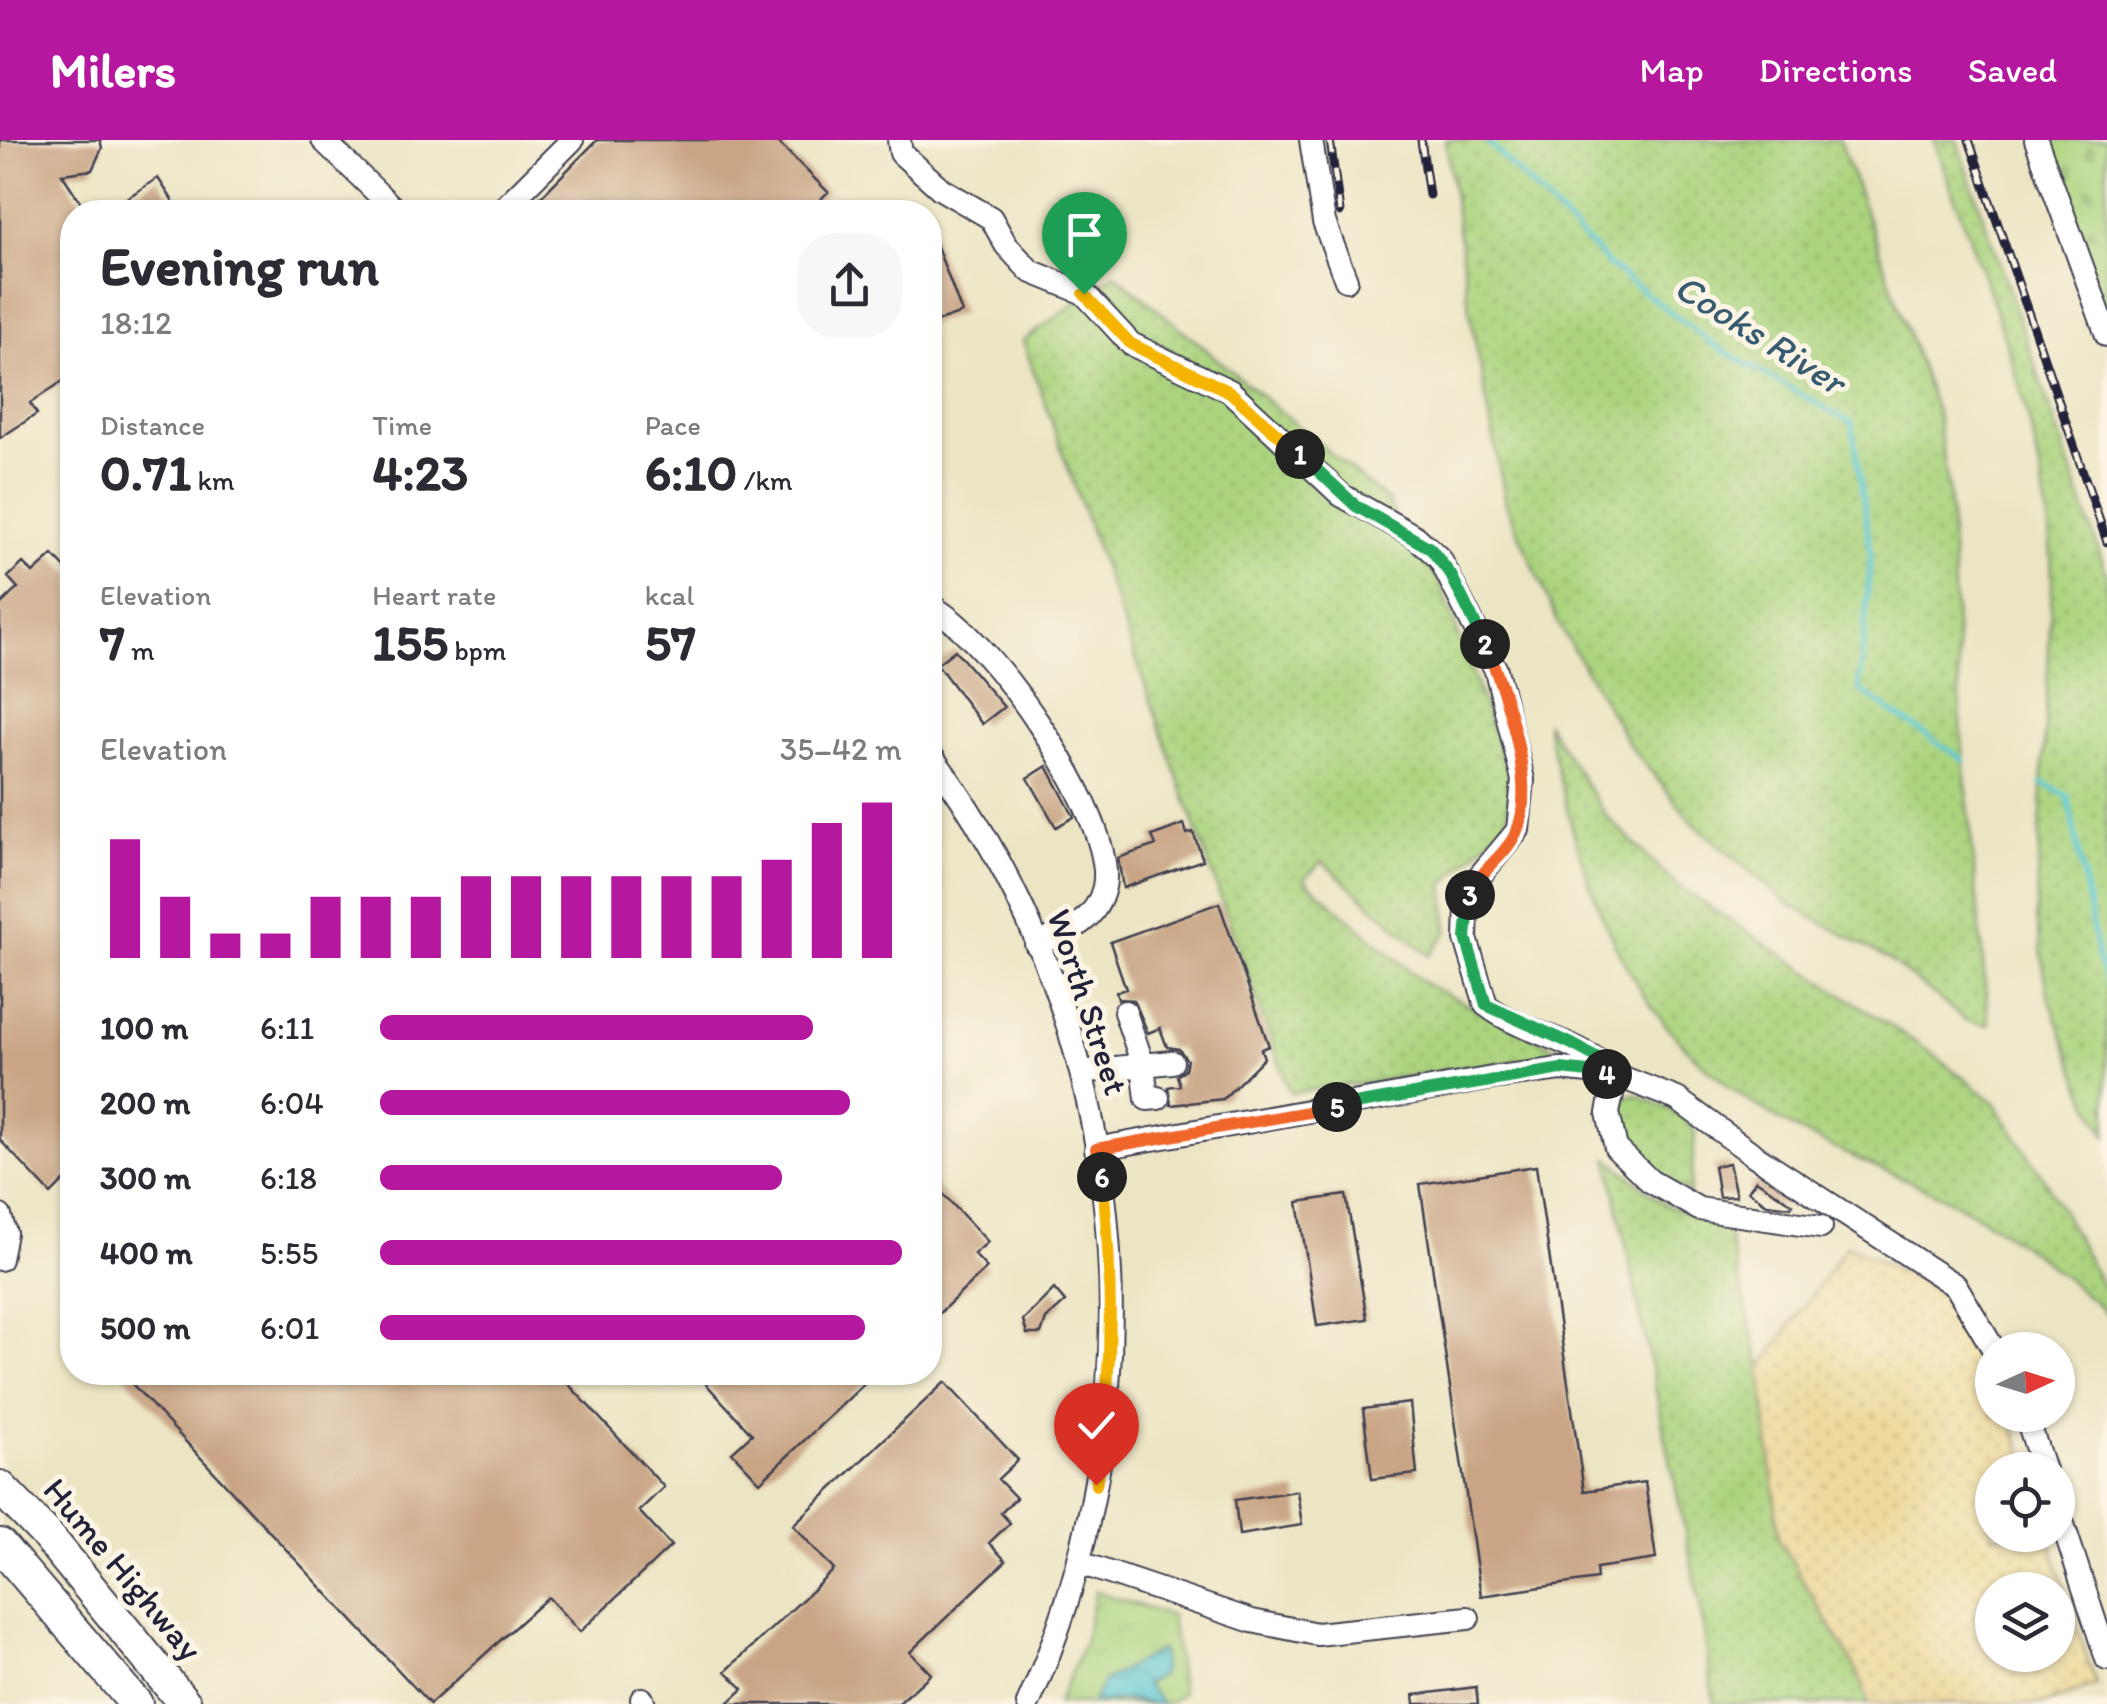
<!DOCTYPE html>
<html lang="en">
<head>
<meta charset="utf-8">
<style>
  body { margin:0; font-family:Itim,sans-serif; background:#f7f7f7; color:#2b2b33; height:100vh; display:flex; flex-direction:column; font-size:38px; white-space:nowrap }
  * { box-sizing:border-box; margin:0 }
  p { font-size:32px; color:#7c7c81 }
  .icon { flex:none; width:55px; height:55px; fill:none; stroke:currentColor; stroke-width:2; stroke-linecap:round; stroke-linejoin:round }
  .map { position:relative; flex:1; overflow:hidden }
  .panel { position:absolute; left:60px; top:60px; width:882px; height:1185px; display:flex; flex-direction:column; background:#fff; border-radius:40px; box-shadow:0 2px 8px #0004 }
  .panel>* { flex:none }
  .needle { width:65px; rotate:86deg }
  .tools { position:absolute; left:1975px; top:1192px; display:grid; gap:20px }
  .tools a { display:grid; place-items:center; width:100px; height:100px; border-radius:50%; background:#fff; box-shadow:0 2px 8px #0004; font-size:50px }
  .pin { position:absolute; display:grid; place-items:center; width:85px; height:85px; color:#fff; margin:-102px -42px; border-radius:50% 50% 50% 0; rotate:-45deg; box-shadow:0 0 10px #0007 }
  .pin .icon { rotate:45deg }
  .km { position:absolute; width:50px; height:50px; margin:-25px; border-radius:50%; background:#222; color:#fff; font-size:28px; line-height:50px; text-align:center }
  .round { display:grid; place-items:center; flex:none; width:105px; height:105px; border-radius:40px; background:#f7f7f7 }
  .headline { display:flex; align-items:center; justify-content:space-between; height:170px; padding:0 40px }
  h1 { font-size:55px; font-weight:700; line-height:75px }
  .stats { display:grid; grid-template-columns:repeat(3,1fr); gap:15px; height:170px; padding:10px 40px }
  .stats div { display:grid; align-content:center }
  .stats b { font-size:50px; font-weight:700 }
  .stats small { font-size:28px; font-weight:400 }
  .stats p { font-size:28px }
  .chart { height:280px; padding:20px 40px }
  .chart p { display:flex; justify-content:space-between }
  .chart svg { width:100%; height:180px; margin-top:10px; stroke:#b5179e; stroke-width:6 }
  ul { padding:0 40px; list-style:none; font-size:32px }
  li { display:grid; grid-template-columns:160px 120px 1fr; align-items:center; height:75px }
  li i { height:25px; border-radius:12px; background:#b5179e }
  header { display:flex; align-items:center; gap:60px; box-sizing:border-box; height:140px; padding:0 50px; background:#b5179e; color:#fff }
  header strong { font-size:48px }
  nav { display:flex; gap:55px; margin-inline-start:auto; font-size:35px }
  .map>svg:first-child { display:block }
</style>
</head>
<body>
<header>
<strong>Milers</strong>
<nav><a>Map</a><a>Directions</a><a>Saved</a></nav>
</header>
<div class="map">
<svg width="2107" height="1564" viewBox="0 0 2107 1564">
  <defs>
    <pattern id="grass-dots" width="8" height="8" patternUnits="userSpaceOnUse" patternTransform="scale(2.5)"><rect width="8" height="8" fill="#acd47f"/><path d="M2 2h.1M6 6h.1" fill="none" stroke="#94b66f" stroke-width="1.8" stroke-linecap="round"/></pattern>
    <pattern id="sand-dots" width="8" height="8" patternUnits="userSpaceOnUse" patternTransform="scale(2.5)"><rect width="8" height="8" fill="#eeda9e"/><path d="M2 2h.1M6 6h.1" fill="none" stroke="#ccbb89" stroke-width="1.8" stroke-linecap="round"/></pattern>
    <pattern id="cemetery-stones" width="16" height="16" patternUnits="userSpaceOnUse" patternTransform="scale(2.5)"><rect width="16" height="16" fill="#acd47f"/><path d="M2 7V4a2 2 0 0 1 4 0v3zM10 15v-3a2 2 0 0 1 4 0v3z" fill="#94b66f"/></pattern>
    <pattern id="park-tufts" width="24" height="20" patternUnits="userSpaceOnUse" patternTransform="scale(2.5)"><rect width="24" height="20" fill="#acd47f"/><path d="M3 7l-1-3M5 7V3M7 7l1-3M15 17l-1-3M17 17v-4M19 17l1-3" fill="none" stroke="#94b66f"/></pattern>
    <pattern id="water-waves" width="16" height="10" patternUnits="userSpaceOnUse" patternTransform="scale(2.5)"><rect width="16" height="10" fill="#5dc9d5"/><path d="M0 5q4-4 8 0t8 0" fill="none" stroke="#51acb8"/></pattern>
  </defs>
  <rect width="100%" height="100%" fill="#fcf5e5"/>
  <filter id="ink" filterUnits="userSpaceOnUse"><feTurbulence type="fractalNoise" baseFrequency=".01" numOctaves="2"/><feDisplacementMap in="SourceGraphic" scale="20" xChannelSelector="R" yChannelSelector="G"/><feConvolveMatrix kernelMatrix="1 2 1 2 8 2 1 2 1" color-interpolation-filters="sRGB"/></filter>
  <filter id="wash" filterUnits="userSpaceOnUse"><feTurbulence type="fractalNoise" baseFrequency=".0048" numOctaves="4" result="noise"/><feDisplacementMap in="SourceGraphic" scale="40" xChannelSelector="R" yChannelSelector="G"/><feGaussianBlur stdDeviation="2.25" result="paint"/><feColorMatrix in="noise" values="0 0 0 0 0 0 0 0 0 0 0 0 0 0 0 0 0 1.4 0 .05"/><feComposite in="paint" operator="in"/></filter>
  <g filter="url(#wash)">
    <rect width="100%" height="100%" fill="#ece5c4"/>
    <!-- grass -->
    <path fill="url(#grass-dots)" stroke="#677b5d" stroke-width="2.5" d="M1446 0H1840L1937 274 1949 354 1962 599 1989 885 1967 881 1888 819 1790 765 1694 684 1630 606 1559 485 1506 364 1469 168Z
      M1934 0H1957L2107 434V997L2083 949 2048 855 2036 777 2052 443C2050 289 1984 144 1934 0Z
      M1115 134 1389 362 1404 399 1439 440 1513 648 1506 682 1444 744 1448 791 1429 816 1322 721 1304 739 1422 842 1568 914 1290 953 1023 201Z
      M1546 582 1606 676 1676 745 1933 914 1994 962 2048 1045 2107 1155V1174C2056 1128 2002 1085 1940 1055 1883 1028 1821 1007 1768 973 1617 880 1583 743 1546 582Z
      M1635 954 1690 979 1695 995 1690 1053C1652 1036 1611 1006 1619 959Z
      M1608 1018 1665 1065 1727 1089 1761 1227 1869 1564H1714L1700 1465Z"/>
    <!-- sand -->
    <path fill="url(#sand-dots)" stroke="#887e6c" stroke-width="2.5" fill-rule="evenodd" d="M1847 1105 1943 1153 1992 1242V1275H2010L2028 1330H1992V1395H2048L2096 1545 2043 1564H1869L1859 1534 1779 1400 1761 1227ZM1992 1450H2058V1515H1992Z"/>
    <!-- cemetery -->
    <path fill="url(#cemetery-stones)" stroke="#677b5d" stroke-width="2.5" d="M2040 0H2107V196Z"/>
    <!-- park -->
    <path fill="url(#park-tufts)" stroke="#677b5d" stroke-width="2.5" d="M1095 1451 1171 1476 1182 1553 1168 1564H1057L1084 1503Z"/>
    <!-- water -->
    <path fill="url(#water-waves)" stroke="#407688" stroke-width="2.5" d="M1161 1509 1162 1534 1145 1544 1162 1564 1119 1560 1091 1564 1104 1541Z"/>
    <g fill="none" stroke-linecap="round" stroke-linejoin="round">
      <!-- stream -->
      <path stroke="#5dc9d5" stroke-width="5" d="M1486 0 1611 127 1718 208 1852 283 1871 413 1859 550 1964 620
        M2042 643 2068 656 2098 818 2107 844"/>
    </g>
    <g id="blocks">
      <!-- building -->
      <path fill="#c9a585" d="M0 0H100L102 8 92 30 62 34 87 72H72V235L30 263 37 274 0 298Z
        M597 0H776L828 52 813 67 815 72H526Z
        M158 38 180 72H105Z
        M930 88 962 173 930 184Z
        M53 415 72 435V1033L51 1054 0 1000V465L18 448 8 437 23 423 33 433Z
        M955 510 1004 567 982 584 937 524Z
        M1047 626 1074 677 1056 687 1028 638Z
        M1184 684 1187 694 1193 692 1203 720 1123 748 1118 718 1156 705 1152 696Z
        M1219 763 1269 906 1261 909 1264 918 1223 959 1171 965 1168 947 1180 945 1177 936 1185 929 1187 920 1179 909 1167 907 1160 888 1148 893 1134 860 1118 859 1116 852 1126 849 1110 802Z
        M1729 1023 1736 1056 1719 1057 1714 1026Z
        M1536 1026 1584 1351 1645 1342 1656 1419 1596 1428 1597 1439 1481 1456 1420 1044Z
        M930 1040 988 1102 974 1114 987 1128 930 1182Z
        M1756 1040 1793 1064 1791 1067 1767 1064 1748 1051Z
        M1346 1055 1367 1179 1317 1186 1298 1062Z
        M1054 1149 1065 1162 1046 1179 1041 1194H1027L1023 1180Z
        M121 1232H557L664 1347 639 1371 671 1406 580 1492 548 1457 430 1564Z
        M695 1232H877L760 1342 732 1312 752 1294Z
        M945 1242 1018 1320 998 1339 1016 1358 1001 1373 1010 1383 989 1403 1006 1421 910 1512 931 1534 898 1564H727L743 1549 726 1531 834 1430 793 1385Z
        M1410 1263 1417 1334 1372 1339 1363 1269Z
        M1297 1351 1302 1385 1239 1395 1235 1360Z
        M1476 1547 1478 1564H1415L1414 1555Z"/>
    </g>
  </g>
  <g filter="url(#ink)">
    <use href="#blocks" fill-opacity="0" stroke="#403f50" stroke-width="2.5"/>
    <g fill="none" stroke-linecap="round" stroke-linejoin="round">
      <defs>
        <path id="minor" d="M323 0 397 72
          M899 0 901 13 941 49 991 78 1006 105 1030 131 1084 153 1131 204 1230 251 1341 355 1416 397 1440 419 1496 530 1523 640 1518 690 1477 739 1467 765 1466 799 1486 865C1526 896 1579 898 1616 935L1608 973 1616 1008 1650 1041 1699 1069 1821 1087
          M1311 0 1324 82 1346 140
          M2036 0 2107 195
          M500 72 572 0
          M930 466C990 495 1118 681 1104 747 1096 783 1066 792 1036 804
          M930 614C1132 884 1165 1259 1028 1564
          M1125 872 1143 925 1172 922
          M1081 932 1143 925 1147 959 1158 958
          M1096 1009 1498 937 1561 929 1616 935 1677 959 1754 1015 1956 1146 1994 1210
          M0 1076 5 1093 0 1119
          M2026 1275 2044 1330
          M2058 1369 2107 1519
          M1080 1423 1252 1481 1317 1494 1468 1478
          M642 1559 644 1564"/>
        <path id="highway" d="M0 1347 45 1393 185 1564
          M0 1405 136 1564"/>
      </defs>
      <!-- minor casing -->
      <use href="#minor" stroke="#403f50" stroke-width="26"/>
      <!-- highway casing -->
      <use href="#highway" stroke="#403f50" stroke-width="36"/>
      <!-- minor -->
      <use href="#minor" stroke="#fff" stroke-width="22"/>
      <!-- highway -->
      <use href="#highway" stroke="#fff" stroke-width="32"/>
      <defs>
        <path id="rail" d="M1330 0 1340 72
          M1421 0 1429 55
          M1969 0 2107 402"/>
      </defs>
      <!-- rail casing -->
      <use href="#rail" stroke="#22223b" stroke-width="9"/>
      <!-- rail -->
      <use href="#rail" stroke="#fcf5e5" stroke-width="5" stroke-dasharray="15" stroke-linecap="butt"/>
    </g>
  </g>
  <g fill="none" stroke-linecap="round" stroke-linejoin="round" filter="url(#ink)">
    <defs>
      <path id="split-1" d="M1084 154 1131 204 1230 252 1300 314"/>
      <path id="split-2" d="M1300 314 1356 366 1430 408 1451 435 1485 504"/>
      <path id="split-3" d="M1470 755C1480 729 1505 717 1516 693 1538 646 1505 550 1485 504"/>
      <path id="split-4" d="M1470 755 1466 798 1486 865 1570 903 1600 919 1616 936 1607 934"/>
      <path id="split-5" d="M1337 967 1561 929 1607 934"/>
      <path id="split-6" d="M1102 1037 1096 1009 1337 967"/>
      <path id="split-7" d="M1096 1345C1113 1241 1114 1141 1102 1037"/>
    </defs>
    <!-- split-1 casing -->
    <use href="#split-1" stroke="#fff" stroke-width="20"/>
    <!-- split-2 casing -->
    <use href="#split-2" stroke="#fff" stroke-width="20"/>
    <!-- split-3 casing -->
    <use href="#split-3" stroke="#fff" stroke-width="20"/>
    <!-- split-4 casing -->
    <use href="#split-4" stroke="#fff" stroke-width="20"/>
    <!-- split-5 casing -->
    <use href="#split-5" stroke="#fff" stroke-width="20"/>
    <!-- split-6 casing -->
    <use href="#split-6" stroke="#fff" stroke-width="20"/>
    <!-- split-7 casing -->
    <use href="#split-7" stroke="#fff" stroke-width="20"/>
    <!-- split-1 -->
    <use href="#split-1" stroke="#f5b400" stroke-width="12"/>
    <!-- split-2 -->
    <use href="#split-2" stroke="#22a559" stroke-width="12"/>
    <!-- split-3 -->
    <use href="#split-3" stroke="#f0652b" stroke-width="12"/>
    <!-- split-4 -->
    <use href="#split-4" stroke="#22a559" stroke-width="12"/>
    <!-- split-5 -->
    <use href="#split-5" stroke="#22a559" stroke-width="12"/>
    <!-- split-6 -->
    <use href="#split-6" stroke="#f0652b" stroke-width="12"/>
    <!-- split-7 -->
    <use href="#split-7" stroke="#f5b400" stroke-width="12"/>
  </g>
  <g text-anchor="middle" stroke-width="10" stroke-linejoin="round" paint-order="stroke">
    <!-- street labels -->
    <g font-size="35" fill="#22223b" stroke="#fcf5e5">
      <text transform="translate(1088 862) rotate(72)" y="12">Worth Street</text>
      <text transform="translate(123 1429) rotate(50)" y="12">Hume Highway</text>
    </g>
    <!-- water labels -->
    <g font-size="38" font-style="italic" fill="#375c71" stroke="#fcf5e5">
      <text transform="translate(1760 194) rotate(32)" y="13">Cooks River</text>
    </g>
  </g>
</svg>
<div class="tools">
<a><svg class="needle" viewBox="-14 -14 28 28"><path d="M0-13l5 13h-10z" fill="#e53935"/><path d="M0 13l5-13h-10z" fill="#7c7c81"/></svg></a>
<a><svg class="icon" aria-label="locate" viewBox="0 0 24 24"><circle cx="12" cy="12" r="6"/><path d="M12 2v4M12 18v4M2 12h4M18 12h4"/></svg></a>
<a><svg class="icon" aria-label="layers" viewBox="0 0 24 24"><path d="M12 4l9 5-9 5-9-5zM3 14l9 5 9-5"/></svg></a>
</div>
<div class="pin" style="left:1084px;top:154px;background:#1e9e55"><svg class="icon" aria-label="arrive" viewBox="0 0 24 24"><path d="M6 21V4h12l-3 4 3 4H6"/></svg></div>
<div class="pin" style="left:1096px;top:1345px;background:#d93025"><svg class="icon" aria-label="check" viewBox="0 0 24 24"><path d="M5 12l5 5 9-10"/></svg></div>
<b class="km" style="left:1300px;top:314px">1</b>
<b class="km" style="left:1485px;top:504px">2</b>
<b class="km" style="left:1470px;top:755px">3</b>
<b class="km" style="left:1607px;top:934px">4</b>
<b class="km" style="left:1337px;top:967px">5</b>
<b class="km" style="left:1102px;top:1037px">6</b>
<section class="panel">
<div class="headline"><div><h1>Evening run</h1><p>18:12</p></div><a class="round"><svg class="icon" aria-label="share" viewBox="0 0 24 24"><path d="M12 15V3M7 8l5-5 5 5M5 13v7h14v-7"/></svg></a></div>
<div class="stats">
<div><p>Distance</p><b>0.71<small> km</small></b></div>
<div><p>Time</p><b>4:23</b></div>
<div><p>Pace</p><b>6:10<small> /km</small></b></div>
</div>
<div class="stats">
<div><p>Elevation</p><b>7<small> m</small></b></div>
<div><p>Heart rate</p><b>155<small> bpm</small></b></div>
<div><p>kcal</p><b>57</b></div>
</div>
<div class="chart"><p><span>Elevation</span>35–42 m</p>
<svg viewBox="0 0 160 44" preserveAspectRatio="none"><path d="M5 44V15M15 44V29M25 44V38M35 44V38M45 44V29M55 44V29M65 44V29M75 44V24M85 44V24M95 44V24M105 44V24M115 44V24M125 44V24M135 44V20M145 44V11M155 44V6"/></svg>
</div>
<ul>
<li><b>100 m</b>6:11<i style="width:83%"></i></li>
<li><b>200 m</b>6:04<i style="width:90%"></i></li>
<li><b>300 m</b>6:18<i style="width:77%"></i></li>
<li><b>400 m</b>5:55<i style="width:100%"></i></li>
<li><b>500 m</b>6:01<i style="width:93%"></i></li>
</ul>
</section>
</div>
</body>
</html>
